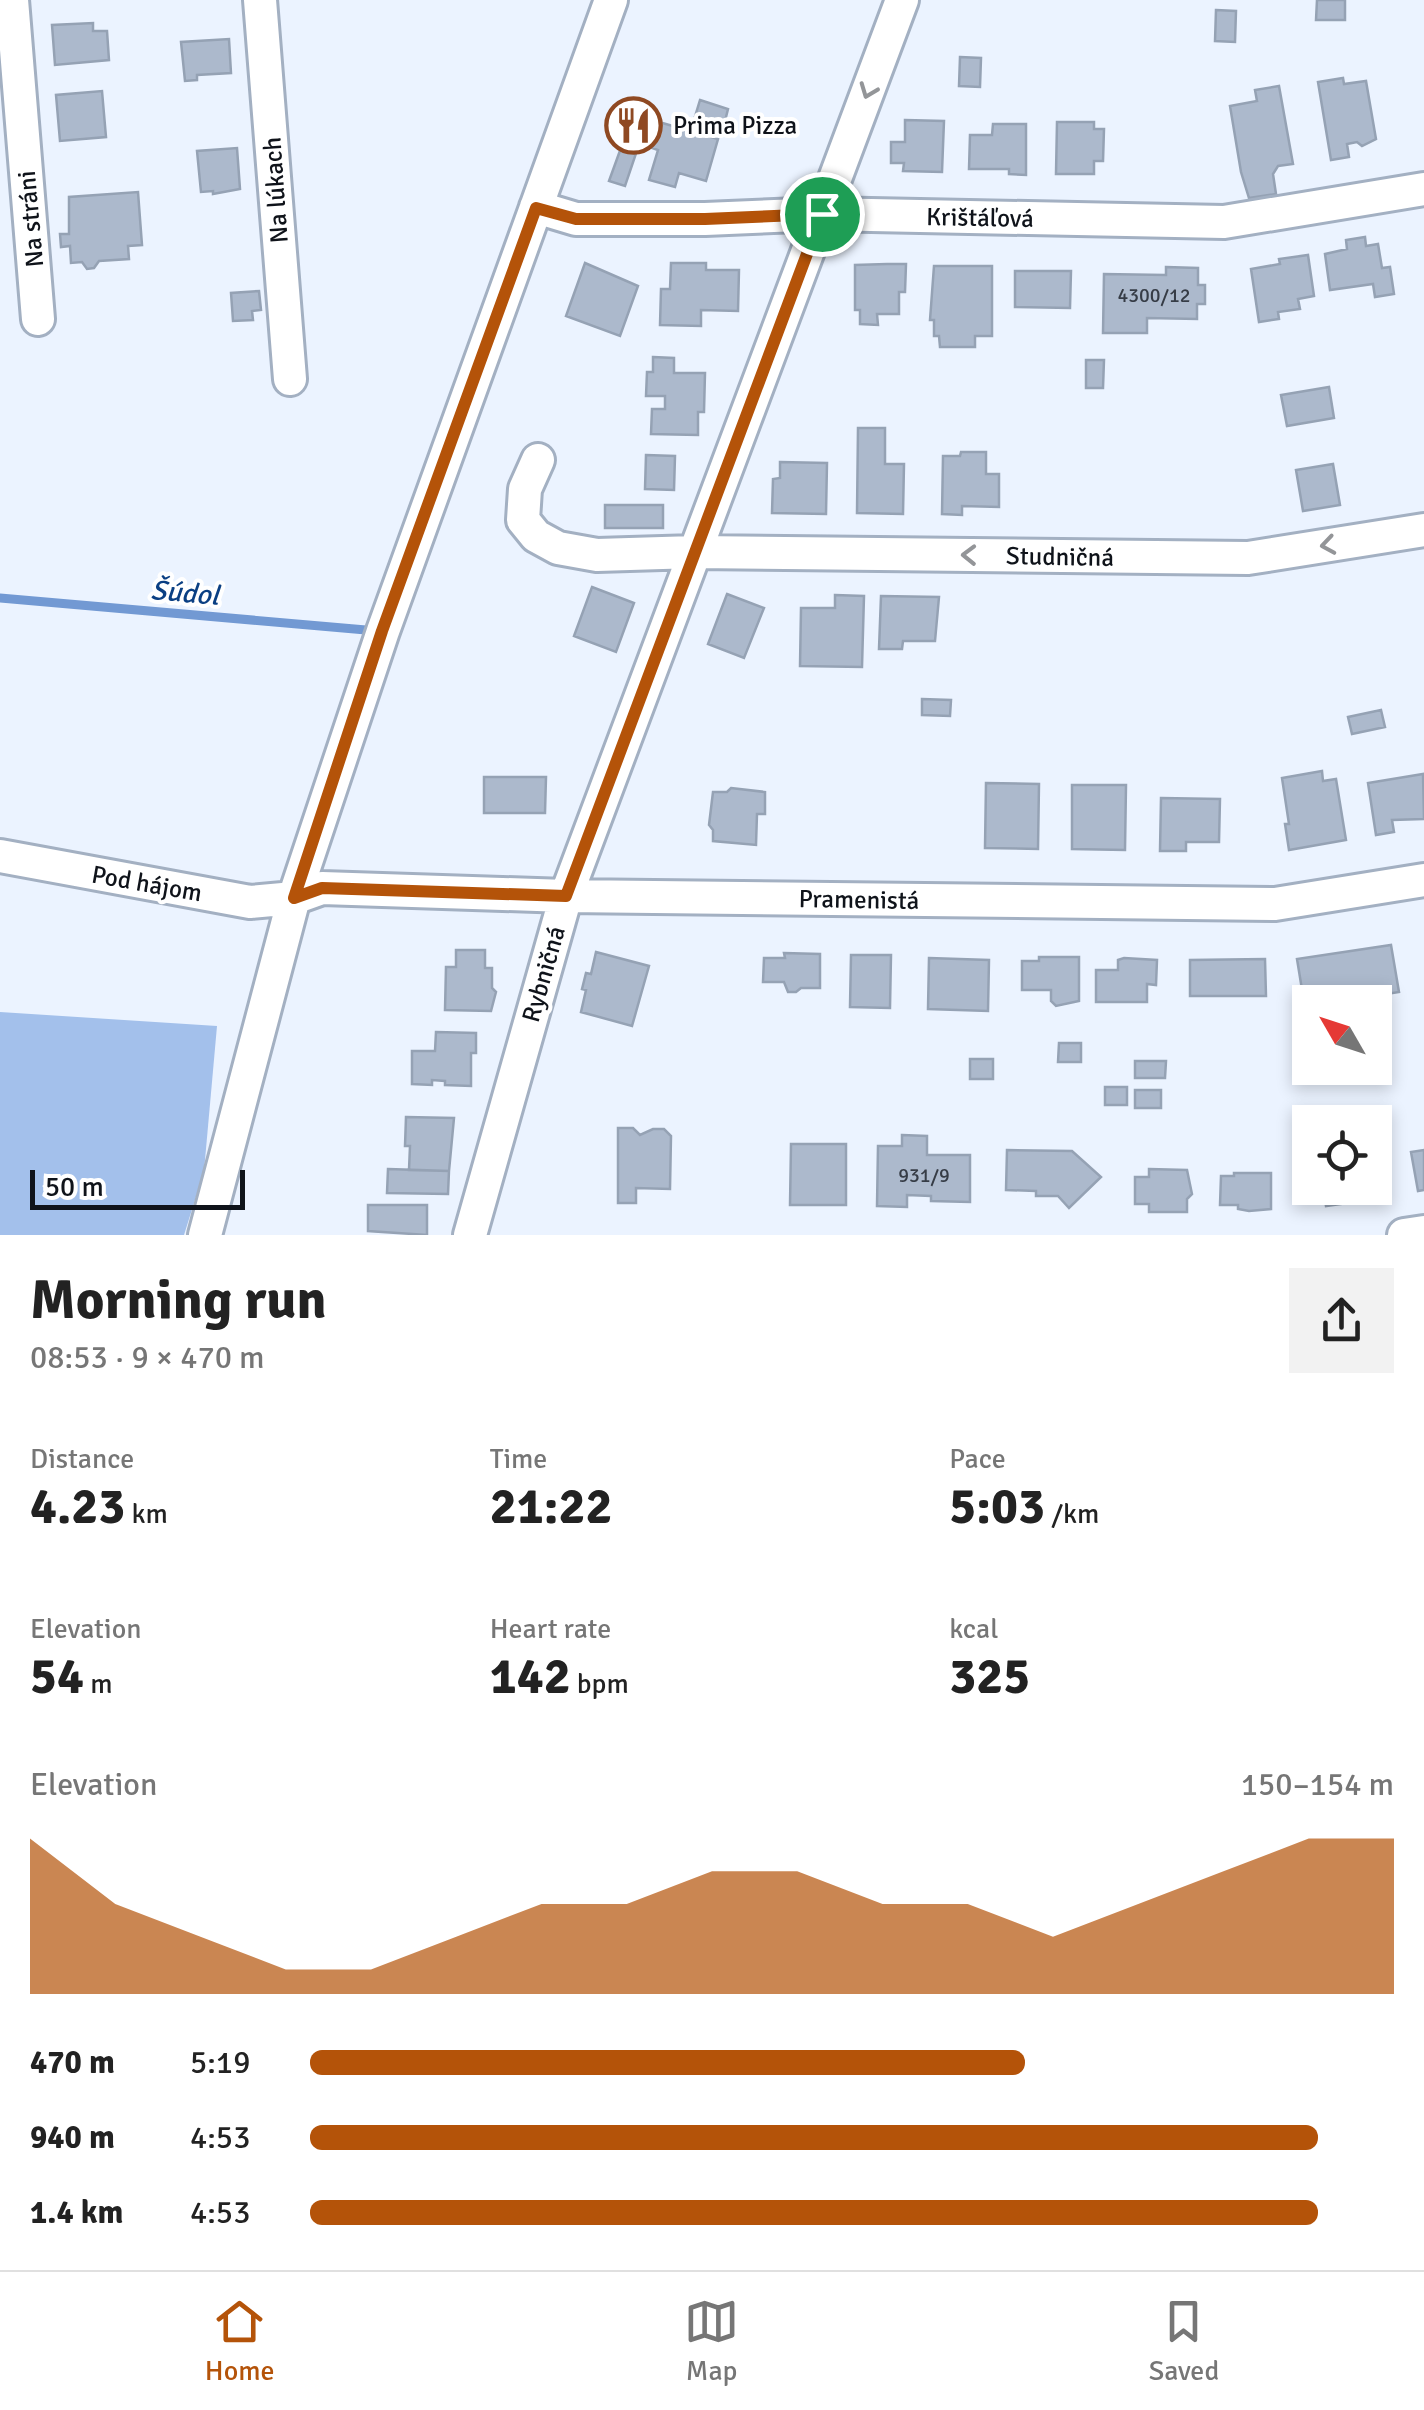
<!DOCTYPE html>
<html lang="en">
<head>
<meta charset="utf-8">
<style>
  body { margin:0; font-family:Signika,sans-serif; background:#f2f2f2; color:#222; height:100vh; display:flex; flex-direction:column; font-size:38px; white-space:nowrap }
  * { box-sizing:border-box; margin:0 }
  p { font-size:32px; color:#767676 }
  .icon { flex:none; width:55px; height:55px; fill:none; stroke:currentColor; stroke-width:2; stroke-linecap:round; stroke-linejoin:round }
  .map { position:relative; height:1235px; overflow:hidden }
  .details { display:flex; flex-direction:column; background:#fff; flex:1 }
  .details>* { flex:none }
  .needle { width:65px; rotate:309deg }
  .controls { position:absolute; left:1292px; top:985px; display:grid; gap:20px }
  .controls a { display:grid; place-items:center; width:100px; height:100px; border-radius:0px; background:#fff; box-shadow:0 5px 15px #0003; font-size:50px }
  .scale { position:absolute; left:30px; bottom:25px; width:215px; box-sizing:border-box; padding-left:10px; border:5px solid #0f131a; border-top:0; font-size:28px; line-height:35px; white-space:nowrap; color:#0f131a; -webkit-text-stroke:8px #fff; paint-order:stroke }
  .pin { position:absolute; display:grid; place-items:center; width:85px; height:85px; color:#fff; margin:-42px; border:5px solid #fff; border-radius:50%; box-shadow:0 2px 10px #0007 }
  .round { display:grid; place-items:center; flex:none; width:105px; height:105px; border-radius:0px; background:#f2f2f2 }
  .overview { display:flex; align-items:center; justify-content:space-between; height:170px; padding:0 30px }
  h1 { font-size:55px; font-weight:700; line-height:75px }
  .metrics { display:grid; grid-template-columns:repeat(3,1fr); gap:15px; height:170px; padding:10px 30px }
  .metrics div { display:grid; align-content:center }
  .metrics b { font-size:50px; font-weight:700 }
  .metrics small { font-size:28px; font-weight:400 }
  .metrics p { font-size:28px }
  .chart { height:280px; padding:20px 30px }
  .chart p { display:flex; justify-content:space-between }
  .chart svg { width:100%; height:180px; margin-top:10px; fill:#b45309; opacity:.7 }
  ul { padding:0 30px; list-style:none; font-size:32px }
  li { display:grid; grid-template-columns:160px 120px 1fr; align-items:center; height:75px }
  li i { height:25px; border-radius:12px; background:#b45309 }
  .tab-bar { display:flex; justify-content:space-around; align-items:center; height:140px; border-top:2px solid #e0e0e0; background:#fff; font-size:28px; color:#767676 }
  .tab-bar a { display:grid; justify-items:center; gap:5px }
  .tab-bar .current { color:#b45309 }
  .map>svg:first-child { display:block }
</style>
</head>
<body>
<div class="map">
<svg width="1424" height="1235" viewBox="0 0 1424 1235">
  <rect width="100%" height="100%" fill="#ebf3ff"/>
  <!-- green -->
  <path fill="#a3c0eb" d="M0 1012 217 1026 204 1171 184 1235H0Z"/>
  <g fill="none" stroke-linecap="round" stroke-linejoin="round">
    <!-- stream -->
    <path stroke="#7299d3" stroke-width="9" d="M0 598 366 630"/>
  </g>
  <!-- building -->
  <path fill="#acb9cc" stroke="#95a2b4" stroke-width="2.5" d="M1317 0H1345V20H1316Z
    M1216 10 1236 11 1235 42 1215 41Z
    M93 23V31H107L109 60 55 65 52 25Z
    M229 39 231 73 197 75V80L185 81 181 42Z
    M960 57 981 58 980 87 959 86Z
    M1343 78 1344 84 1366 81 1376 139 1362 146 1357 142 1347 144 1349 157 1331 160 1318 82Z
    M1279 86 1293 164 1278 166 1273 174 1276 194 1249 198 1241 172 1230 106 1257 101 1255 90Z
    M102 91 106 137 60 141 56 95Z
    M700 100 728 109 723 129 694 120Z
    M634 112 648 118 625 186 609 181Z
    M905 120 944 121 942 172 903 171 904 163H891V142H905Z
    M659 122 718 139 706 181 679 173 675 187 649 180 658 150 652 148Z
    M1057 122H1094V129H1104L1103 161H1094V174H1056Z
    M993 124H1026V175L1009 174V169H969L970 135H992Z
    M237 148 240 189 213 194V191L201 192 197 151Z
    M138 192 142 245 128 246 129 259 99 261 94 268 87 269 82 262 71 263 70 246 61 247 60 234H69V197Z
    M1365 237 1366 246 1378 244 1382 268 1390 267 1394 294 1375 297 1373 284 1330 290 1325 254 1347 249 1346 240Z
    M1308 255 1314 296 1298 299 1300 309 1278 312 1279 319 1259 322 1251 269 1280 264 1279 259Z
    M585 263 638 286 620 336 566 316Z
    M671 263H706V270H739L738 311 701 310V326L660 325 661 289H670Z
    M887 264H906L905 292H899V314H877L878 325 860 324V310H855V265Z
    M934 266H992V336H975V347H940L939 336H934V320H930Z
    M1166 267 1198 268V285H1205V304H1197V319L1147 318V333H1103L1104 274 1166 275Z
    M1015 271H1071L1070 308 1015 307Z
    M259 291 261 310 252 311 253 320 233 321 231 293Z
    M653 357 674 358V373H705L704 412H698V435L651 434 652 409H665V396H646L647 372H653Z
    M1086 360H1104L1103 388H1086Z
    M1329 387 1334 418 1287 426 1281 395Z
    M858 428H885V464H904L903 514 857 513Z
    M961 452H986V474H999V507L962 506V515L942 514 943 456H960Z
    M646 455 675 456 674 490 645 489Z
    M780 462 827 463 826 514 772 513 773 479 780 478Z
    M1333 464 1340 505 1303 511 1296 470Z
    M605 505H663V528H605Z
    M592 587 634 603 616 652 574 636Z
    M727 594 764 608 744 658 708 644Z
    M835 595 864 596 862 667 800 666 801 608H835Z
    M881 596 939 597 935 641H903L902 649H879Z
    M922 699 951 700 950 716 922 715Z
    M1381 710 1385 727 1352 734 1348 717Z
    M1322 771 1323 781 1336 779 1346 840 1289 850 1285 824H1289L1282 778Z
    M1423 774 1424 819 1392 820 1394 832 1376 835 1368 783Z
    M484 777H546L545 813H484Z
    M986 783 1039 784 1038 849 985 848Z
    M1072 785H1126L1125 850 1072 849Z
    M731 788 765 792V814H757L756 845 713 841V830L709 825 713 792H727Z
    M1161 798 1220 799 1219 842H1186V851H1160Z
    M1391 945 1399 992 1337 1002H1310V1007L1305 1008 1297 959Z
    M456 950H485V968H492V988L496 992 491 1011 445 1010 446 967H456Z
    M596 952 649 966 632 1026 581 1012 586 990 582 989 586 973 591 974Z
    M784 953 820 954V988H801L796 992H788L784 982H763L764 958H785Z
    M851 955H891L890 1008 850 1007Z
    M1039 957H1079V1001L1056 1006 1051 1001V990H1022V961H1039Z
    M929 958 989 960 988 1011 928 1009Z
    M1124 958 1157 960 1156 985 1147 984V1002H1096V970H1118V960Z
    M1265 959 1266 996H1190V960Z
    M436 1032 476 1033V1053H471V1086L445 1085V1081L432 1080V1085L412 1084V1051H435Z
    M1059 1043H1081V1062H1058Z
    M970 1059H993V1079H970Z
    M1135 1061H1166L1165 1078H1135Z
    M1105 1087H1127V1105H1105Z
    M1135 1090H1161V1108H1135Z
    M406 1117 454 1118 449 1171 409 1170 410 1146H405Z
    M1340 1117 1341 1122H1313V1121Z
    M618 1128H633L640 1135 653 1129H664L671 1136 670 1189 636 1188V1203H618Z
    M902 1135 927 1136V1155H970V1202L931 1201V1196L907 1195V1207L877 1206 878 1146H902Z
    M791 1144H846V1205H790Z
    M1007 1150 1072 1151 1101 1177 1069 1208 1058 1196H1036V1191L1006 1190Z
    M1424 1150V1190L1418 1191 1411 1152Z
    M388 1169 449 1171 448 1194 387 1193Z
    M1149 1169 1187 1170 1192 1194 1187 1199V1212H1149V1204H1135V1177H1149Z
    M1234 1173H1271V1209L1249 1211 1238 1209V1205H1220L1221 1176H1234Z
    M1323 1188H1352L1355 1202 1326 1206Z
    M368 1205H427V1235L368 1231Z"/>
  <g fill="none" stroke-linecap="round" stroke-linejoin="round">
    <defs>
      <path id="minor" d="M12 0 38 319
        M260 0 290 379
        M536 207 576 219H705L822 214 1224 222 1424 189
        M538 460 525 489 523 520 536 536 558 548 597 555 695 552 1248 558 1424 530
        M0 856 250 902 294 898 322 888 566 896 1275 904 1424 880
        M205 1235 294 898 383 631 611 0
        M470 1235 566 896 902 0
        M1404 1235 1424 1232"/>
    </defs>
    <!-- minor casing -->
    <use href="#minor" stroke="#a3b0c2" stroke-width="38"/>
    <!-- minor -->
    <use href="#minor" stroke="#fff" stroke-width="32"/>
  </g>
  <!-- one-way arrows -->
  <defs><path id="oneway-chevron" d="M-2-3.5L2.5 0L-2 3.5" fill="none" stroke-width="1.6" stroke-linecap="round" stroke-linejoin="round" transform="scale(2.5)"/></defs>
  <g stroke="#939598">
    <use href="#oneway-chevron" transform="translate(868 91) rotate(111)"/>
    <use href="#oneway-chevron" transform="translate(1328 545) rotate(171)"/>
    <use href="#oneway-chevron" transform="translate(969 555) rotate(-179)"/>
  </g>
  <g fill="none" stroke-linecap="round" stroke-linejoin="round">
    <defs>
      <path id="route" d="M536 208 576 219H705L822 214 566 896 322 888 294 898 382 631Z"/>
    </defs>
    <!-- route casing -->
    <use href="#route" stroke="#fff" stroke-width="20"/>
    <!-- route -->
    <use href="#route" stroke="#b45309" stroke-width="12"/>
  </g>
  <!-- icons -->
  <defs>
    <symbol id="restaurant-ring" viewBox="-11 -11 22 22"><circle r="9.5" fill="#fff" stroke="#8f4922" stroke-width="1.5"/><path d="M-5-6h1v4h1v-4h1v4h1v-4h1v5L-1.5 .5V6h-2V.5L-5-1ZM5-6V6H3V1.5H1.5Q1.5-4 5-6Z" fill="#8f4922"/></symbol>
  </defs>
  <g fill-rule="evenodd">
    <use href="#restaurant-ring" x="602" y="94" width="63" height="63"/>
  </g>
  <g text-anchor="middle" stroke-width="8" stroke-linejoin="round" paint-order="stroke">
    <!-- number labels -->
    <g font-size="20" fill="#363c46">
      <text x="1154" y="302">4300/12</text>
      <text x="924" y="1182">931/9</text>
    </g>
    <!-- poi labels -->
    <g font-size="25" fill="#0f131a" stroke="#fff" text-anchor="start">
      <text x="673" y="134">Prima Pizza</text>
    </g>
    <!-- street labels -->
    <g font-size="25" fill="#0f131a" stroke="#fff">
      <text transform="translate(275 190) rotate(-94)" y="9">Na lúkach</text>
      <text transform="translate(980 217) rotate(1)" y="9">Krištáľová</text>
      <text transform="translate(30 219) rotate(-95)" y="9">Na stráni</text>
      <text transform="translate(1060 556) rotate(1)" y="9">Studničná</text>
      <text transform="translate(147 883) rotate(10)" y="9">Pod hájom</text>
      <text transform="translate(859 899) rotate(1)" y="9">Pramenistá</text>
      <text transform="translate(543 974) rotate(-74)" y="9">Rybničná</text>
    </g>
    <!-- water labels -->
    <g font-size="28" font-style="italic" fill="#0a3f83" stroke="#fff">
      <text transform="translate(185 592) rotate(5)" y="10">Šúdol</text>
    </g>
  </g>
</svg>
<div class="controls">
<a><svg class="needle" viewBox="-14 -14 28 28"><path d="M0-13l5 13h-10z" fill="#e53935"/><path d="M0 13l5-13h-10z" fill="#767676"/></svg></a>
<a><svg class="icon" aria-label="locate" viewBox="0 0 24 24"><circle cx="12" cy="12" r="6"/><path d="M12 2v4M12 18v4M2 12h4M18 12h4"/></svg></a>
</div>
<div class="scale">50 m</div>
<div class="pin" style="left:822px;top:214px;background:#1e9e55"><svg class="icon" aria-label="arrive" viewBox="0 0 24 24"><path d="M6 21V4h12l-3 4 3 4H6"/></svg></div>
</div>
<section class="details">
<div class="overview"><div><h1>Morning run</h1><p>08:53 · 9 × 470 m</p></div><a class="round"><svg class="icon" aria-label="share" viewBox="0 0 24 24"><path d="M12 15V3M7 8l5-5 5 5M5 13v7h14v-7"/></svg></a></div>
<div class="metrics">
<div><p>Distance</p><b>4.23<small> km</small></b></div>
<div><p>Time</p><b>21:22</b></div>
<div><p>Pace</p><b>5:03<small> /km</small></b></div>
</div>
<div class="metrics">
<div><p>Elevation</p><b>54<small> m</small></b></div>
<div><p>Heart rate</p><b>142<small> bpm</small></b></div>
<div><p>kcal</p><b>325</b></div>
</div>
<div class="chart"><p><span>Elevation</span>150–154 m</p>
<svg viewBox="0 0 160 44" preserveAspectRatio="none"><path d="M0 44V6L10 22L20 30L30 38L40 38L50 30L60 22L70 22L80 14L90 14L100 22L110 22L120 30L130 22L140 14L150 6L160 6V44z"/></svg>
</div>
<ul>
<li><b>470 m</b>5:19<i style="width:66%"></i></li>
<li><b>940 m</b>4:53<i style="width:93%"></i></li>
<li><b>1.4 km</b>4:53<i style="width:93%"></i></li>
</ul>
</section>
<nav class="tab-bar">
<a class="current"><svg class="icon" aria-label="home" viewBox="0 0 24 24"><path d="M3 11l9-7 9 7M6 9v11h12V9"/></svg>Home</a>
<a><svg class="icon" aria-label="map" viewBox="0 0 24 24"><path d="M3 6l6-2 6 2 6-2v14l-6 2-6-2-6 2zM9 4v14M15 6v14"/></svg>Map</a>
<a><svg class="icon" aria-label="saved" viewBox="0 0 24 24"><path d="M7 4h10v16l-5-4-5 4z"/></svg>Saved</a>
</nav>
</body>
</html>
